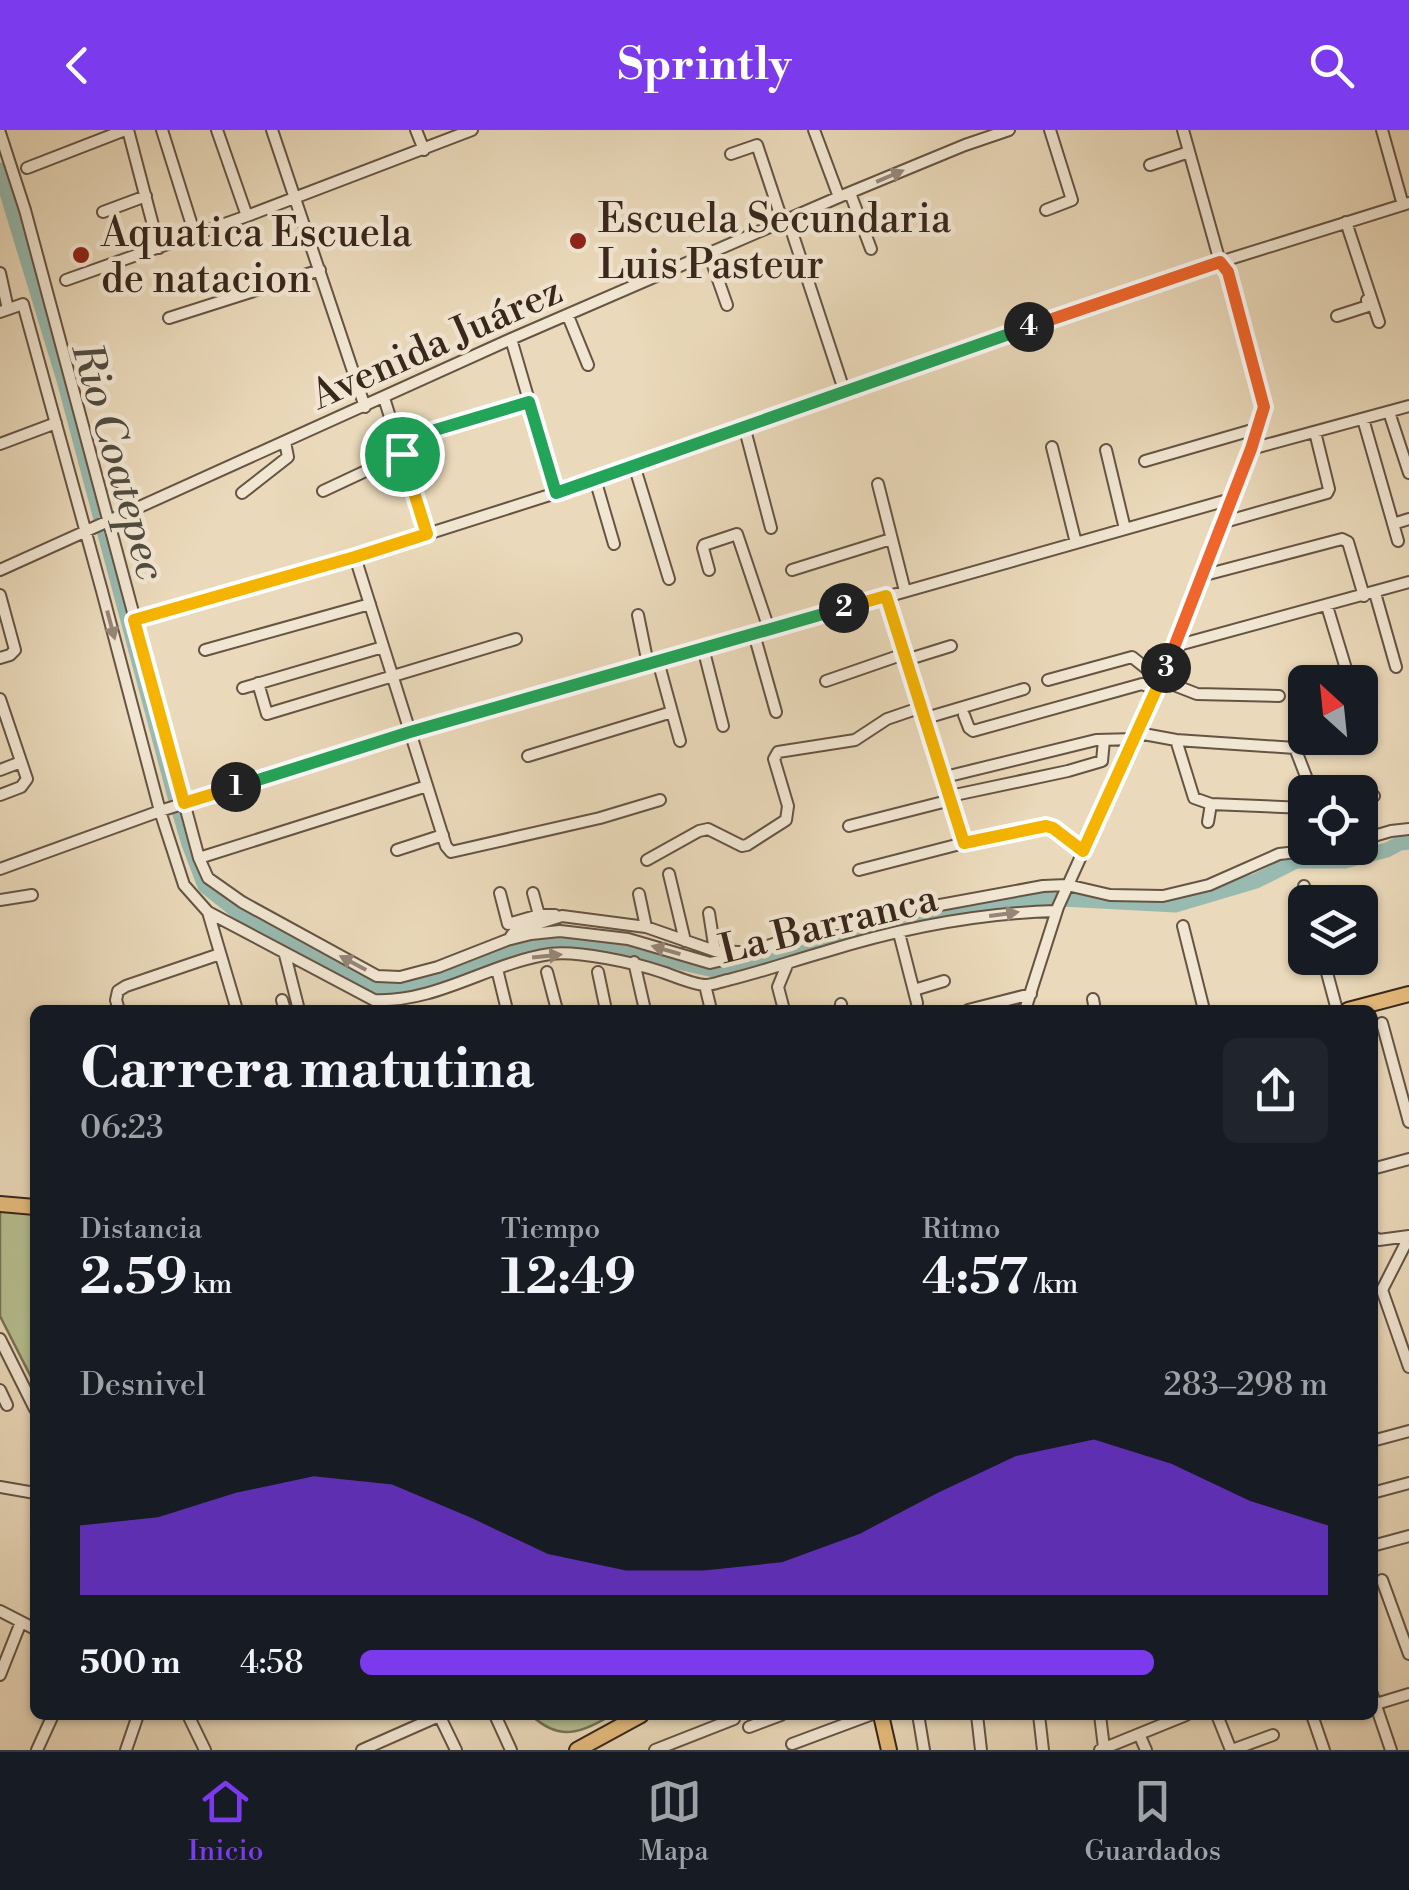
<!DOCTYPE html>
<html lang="es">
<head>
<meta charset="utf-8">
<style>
  body { margin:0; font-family:"Libre Bodoni",serif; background:#20242c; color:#f1f3f6; height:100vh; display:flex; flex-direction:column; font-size:38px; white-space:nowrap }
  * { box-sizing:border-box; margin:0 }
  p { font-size:32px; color:#9ea1a6 }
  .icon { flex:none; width:55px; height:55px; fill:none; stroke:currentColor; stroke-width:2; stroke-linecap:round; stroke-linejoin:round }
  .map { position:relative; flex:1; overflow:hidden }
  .drawer { position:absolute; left:30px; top:875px; width:1348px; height:715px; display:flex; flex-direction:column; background:#171b24; border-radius:15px; box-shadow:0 2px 8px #0004 }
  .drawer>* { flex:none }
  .needle { width:65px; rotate:333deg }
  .fabs { position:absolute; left:1288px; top:535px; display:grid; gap:20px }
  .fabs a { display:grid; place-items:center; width:90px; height:90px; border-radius:15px; background:#171b24; box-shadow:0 2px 8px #0004; font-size:50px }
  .pin { position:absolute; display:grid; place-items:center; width:85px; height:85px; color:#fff; margin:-42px; border:5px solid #fff; border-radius:50%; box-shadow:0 2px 10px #0007 }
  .km { position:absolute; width:50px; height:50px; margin:-25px; border-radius:50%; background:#222; color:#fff; font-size:28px; line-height:50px; text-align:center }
  .round { display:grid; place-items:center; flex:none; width:105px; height:105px; border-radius:15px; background:#20242c }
  .headline { display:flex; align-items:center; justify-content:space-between; height:170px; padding:0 50px }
  h1 { font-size:55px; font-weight:800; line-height:75px }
  .metrics { display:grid; grid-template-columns:repeat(3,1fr); gap:15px; height:170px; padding:10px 50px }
  .metrics div { display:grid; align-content:center }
  .metrics b { font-size:50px; font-weight:800 }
  .metrics small { font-size:28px; font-weight:400 }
  .metrics p { font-size:28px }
  .chart { height:280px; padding:20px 50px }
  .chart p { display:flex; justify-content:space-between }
  .chart svg { width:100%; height:180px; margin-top:10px; fill:#7c3aed; opacity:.7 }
  ul { padding:0 50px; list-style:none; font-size:32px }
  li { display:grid; grid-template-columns:160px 120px 1fr; align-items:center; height:75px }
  li i { height:25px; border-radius:12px; background:#7c3aed }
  header { display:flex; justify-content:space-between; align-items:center; height:130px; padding:0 50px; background:#7c3aed; color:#fff; font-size:45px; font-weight:800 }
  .tabs { display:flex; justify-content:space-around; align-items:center; height:140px; border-top:2px solid #363941; background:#171b24; font-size:28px; color:#9ea1a6 }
  .tabs a { display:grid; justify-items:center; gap:5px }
  .tabs .selected { color:#7c3aed }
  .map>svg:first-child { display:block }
</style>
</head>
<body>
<header><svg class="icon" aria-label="back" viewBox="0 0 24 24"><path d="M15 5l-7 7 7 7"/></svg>Sprintly<svg class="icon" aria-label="search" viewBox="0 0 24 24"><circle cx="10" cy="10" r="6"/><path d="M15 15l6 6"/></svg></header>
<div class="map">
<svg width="1409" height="1620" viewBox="0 0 1409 1620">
  <rect width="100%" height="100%" fill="#ead9ba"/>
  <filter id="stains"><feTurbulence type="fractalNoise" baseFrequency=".002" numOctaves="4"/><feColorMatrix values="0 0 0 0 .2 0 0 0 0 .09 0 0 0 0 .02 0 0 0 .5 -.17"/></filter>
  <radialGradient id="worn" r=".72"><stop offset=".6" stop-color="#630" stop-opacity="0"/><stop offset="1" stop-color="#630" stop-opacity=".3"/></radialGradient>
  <!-- green -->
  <path fill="#b6bf90" stroke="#787356" stroke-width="2.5" d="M0 1080 35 1083V1248L32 1249 0 1186Z
    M531 1585H612C580 1603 560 1612 531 1585Z"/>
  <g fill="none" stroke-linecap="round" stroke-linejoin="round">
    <!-- river -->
    <path stroke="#98bab0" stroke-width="15" d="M0 40 64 250 175 667 189 714 205 756 238 782 378 857 398 858 476 836 526 816 603 815 718 841 762 833 956 778 1043 768 1175 775 1256 751 1296 731H1345L1387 720 1400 713 1409 712"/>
    <defs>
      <path id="minor" d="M128 0 159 118
        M162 0 195 105
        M217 0 247 86
        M272 0 365 277
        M416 0 424 20
        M814 0 839 67
        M1382 0 1403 75
        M0 3 25 80 199 728 208 748 242 772 377 846 400 847 438 837 507 810 531 804 560 801 628 809 710 833 731 828 831 795 1043 756 1067 755 1110 765 1163 766 1209 755 1279 724 1333 718
        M731 24 757 15 783 93
        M1150 35 1189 22
        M27 38 125 0
        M850 63 871 119
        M1046 80 1072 70 1050 0
        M103 82 146 66
        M788 90 844 260
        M1346 92 1379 192
        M709 124 727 175
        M0 143 8 179
        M66 150 247 86 472 0
        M0 182 23 174 102 461 160 681 184 755 208 782 374 870C437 873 489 833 550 824 576 820 636 833 662 842 675 846 693 855 706 855 713 855 722 851 728 850 761 842 792 831 824 822 898 799 978 783 1056 781
        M568 186 588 235
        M1337 186 1368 176 1367 170
        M169 188 320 140
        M511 209 556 363
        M384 268 427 404
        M1389 282 1409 343
        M1363 289 1398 411
        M744 296 771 398
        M398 311 529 272
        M0 314 56 293
        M1052 317 1076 413
        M1251 319 1409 276
        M1106 320 1125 399
        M1145 331 1259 298
        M634 335 669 449
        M595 349 614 414
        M878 354 905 461
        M323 361 402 324
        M242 363 288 327 285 312
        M1221 393 1327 363 1329 359 1315 302
        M1393 394 1409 389
        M355 427 446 716 451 722 600 688 660 670
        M0 440 511 209 839 67 965 15 1009 0
        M709 440 703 418 704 415 737 404 769 499
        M792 440 891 409
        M1201 446 1342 409 1348 412 1364 466
        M1375 463 1396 537
        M0 465 15 520 10 525 0 528
        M886 467 964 713
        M1327 476 1350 552
        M638 485 648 534
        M134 490 355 427 556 363 844 260 1220 132 1409 73
        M754 504 776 582
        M1175 516 1409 452
        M703 518 723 596
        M205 520 370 474
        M906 530 951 516
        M658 531 680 611
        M1048 550 1132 527 1161 550 1197 564 1279 566
        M826 551 904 524
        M258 553 267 584 516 509
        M243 558 383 517
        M0 569 27 649 21 657 0 665
        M964 585 969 598 973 601 1142 554 1157 560
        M926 588 1024 559
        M1138 603 1176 610 1295 618 1337 608
        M1176 610 1194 668 1211 674 1208 692
        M1295 618 1312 662
        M528 626 672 582
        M0 640 21 632
        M945 647 1096 610 1136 609
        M950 666 1068 641 1102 631 1104 610
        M1360 669 1374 666
        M1211 674 1305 678
        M849 696 951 670
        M1360 710 1391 701 1409 699
        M397 720 443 705
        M199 728 427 656
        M647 730 699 701 708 699 742 716 747 715 786 690 788 676 774 629 778 622 855 610 887 589 922 577
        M0 739 160 681 410 602 1231 369
        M859 740 964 713 1046 696 1053 698 1083 721
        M669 744 685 811
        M1304 756 1309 772
        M500 763 508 794 539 785H555
        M533 763 539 785
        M639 764 646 797
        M0 770 32 765
        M208 782 237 880
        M709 783 715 821
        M1183 796 1204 880
        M899 803 917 873
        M511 806 515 801 562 786 646 797 715 821 739 822
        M285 825 299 880
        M1323 828 1337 880
        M634 832 645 880
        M497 839 507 880
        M547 842 557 880
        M598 842 606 880
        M705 855 711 880
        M914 860 944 851
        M1093 869 1095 880
        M282 870 285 880
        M841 874 842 880
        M119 880 116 870 118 861 126 856 220 824
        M784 880 778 857 787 835
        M968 880 1031 864
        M1025 880 1058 777 1161 550 1259 298 1264 277 1229 142 1220 132 1183 0
        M1382 893 1409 992
        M1372 1039 1409 1029
        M1372 1106 1379 1110 1409 1106
        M1409 1107 1382 1160 1409 1237
        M0 1209 35 1279
        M0 1260 7 1275
        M1372 1311 1409 1301
        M0 1357 35 1363
        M1372 1363 1409 1353
        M1372 1416 1409 1406
        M1382 1450 1409 1524
        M0 1481 35 1499
        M0 1545 21 1492
        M1372 1564 1391 1620
        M1376 1574 1409 1564
        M188 1585 205 1620
        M439 1585 456 1620
        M495 1585 511 1620
        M977 1585 981 1620
        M1039 1585 1043 1620
        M1100 1585 1104 1618
        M1217 1585 1231 1620
        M1312 1585 1324 1620
        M919 1590 924 1620
        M749 1597 781 1585
        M1139 1604 1146 1620
        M792 1614 870 1585
        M37 1620 53 1585
        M126 1620 138 1585
        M362 1620 439 1586
        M655 1620 734 1589
        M1100 1620 1186 1585
        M1232 1620 1273 1605"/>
      <path id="major" d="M1348 880 1409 864
        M0 1074 35 1077
        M881 1585 889 1620
        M577 1620 641 1585"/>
    </defs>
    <!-- minor casing -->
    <use href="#minor" stroke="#655444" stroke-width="14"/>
    <!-- major casing -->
    <use href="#major" stroke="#39271c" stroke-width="18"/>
    <!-- minor -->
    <use href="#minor" stroke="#f1e6d2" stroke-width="10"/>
    <!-- major -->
    <use href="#major" stroke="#e5bc7d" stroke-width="14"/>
  </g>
  <!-- one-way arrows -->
  <defs><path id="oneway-solid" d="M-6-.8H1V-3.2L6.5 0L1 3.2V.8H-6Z" transform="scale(2.5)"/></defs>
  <g fill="#958677">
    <use href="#oneway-solid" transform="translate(890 46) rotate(-23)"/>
    <use href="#oneway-solid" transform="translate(111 495) rotate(75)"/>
    <use href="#oneway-solid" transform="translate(1004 784) rotate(-8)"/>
    <use href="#oneway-solid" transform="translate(666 820) rotate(-164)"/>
    <use href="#oneway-solid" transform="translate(547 826) rotate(-6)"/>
    <use href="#oneway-solid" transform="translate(353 833) rotate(-152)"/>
  </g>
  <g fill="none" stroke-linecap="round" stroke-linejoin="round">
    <defs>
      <path id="split-1" d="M236 657 184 673 134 490 355 427 427 404 402 324"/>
      <path id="split-2" d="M236 657 410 602 844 478"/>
      <path id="split-3" d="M844 478 886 466 964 713 1046 696 1053 698 1083 721 1166 538"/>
      <path id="split-4" d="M1029 197 1220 132 1228 142 1264 277 1251 319 1166 538"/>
      <path id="split-5" d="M402 324 398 311 529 272 556 363 1029 197"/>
    </defs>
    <!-- split-1 casing -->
    <use href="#split-1" stroke="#fff" stroke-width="20"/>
    <!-- split-2 casing -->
    <use href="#split-2" stroke="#fff" stroke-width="20"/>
    <!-- split-3 casing -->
    <use href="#split-3" stroke="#fff" stroke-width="20"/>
    <!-- split-4 casing -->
    <use href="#split-4" stroke="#fff" stroke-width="20"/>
    <!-- split-5 casing -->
    <use href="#split-5" stroke="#fff" stroke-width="20"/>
    <!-- split-1 -->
    <use href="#split-1" stroke="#f5b400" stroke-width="12"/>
    <!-- split-2 -->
    <use href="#split-2" stroke="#22a559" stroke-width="12"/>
    <!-- split-3 -->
    <use href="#split-3" stroke="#f5b400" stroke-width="12"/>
    <!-- split-4 -->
    <use href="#split-4" stroke="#f0652b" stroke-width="12"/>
    <!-- split-5 -->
    <use href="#split-5" stroke="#22a559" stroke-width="12"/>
  </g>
  <!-- markers -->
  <g fill="#8f2418" stroke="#f1e6d2" stroke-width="4">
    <circle cx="578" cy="111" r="10"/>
    <circle cx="81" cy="125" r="10"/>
  </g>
  <g text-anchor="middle" stroke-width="9" stroke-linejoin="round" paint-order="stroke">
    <!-- poi labels -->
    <g font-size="40" fill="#39271c" stroke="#f1e6d2" text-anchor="start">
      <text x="598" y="102">Escuela Secundaria<tspan x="598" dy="46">Luis Pasteur</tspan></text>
      <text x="101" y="116">Aquatica Escuela<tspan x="101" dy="46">de natacion</tspan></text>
    </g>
    <!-- street labels -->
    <g font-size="40" fill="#39271c" stroke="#f1e6d2">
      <text transform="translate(436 212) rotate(-24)" y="14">Avenida Juárez</text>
      <text transform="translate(828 793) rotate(-14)" y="14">La Barranca</text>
    </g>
    <!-- water labels -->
    <g font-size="42" font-style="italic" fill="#514c41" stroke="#f1e6d2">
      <text transform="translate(120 331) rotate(74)" y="15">Rio Coatepec</text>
    </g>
  </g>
  <rect width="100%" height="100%" filter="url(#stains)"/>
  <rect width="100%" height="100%" fill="url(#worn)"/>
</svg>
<div class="fabs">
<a><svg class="needle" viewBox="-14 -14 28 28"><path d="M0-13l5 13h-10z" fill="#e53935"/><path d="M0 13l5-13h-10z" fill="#9ea1a6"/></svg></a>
<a><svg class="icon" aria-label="locate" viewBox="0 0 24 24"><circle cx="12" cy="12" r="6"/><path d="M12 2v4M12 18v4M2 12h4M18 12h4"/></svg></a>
<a><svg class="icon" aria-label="layers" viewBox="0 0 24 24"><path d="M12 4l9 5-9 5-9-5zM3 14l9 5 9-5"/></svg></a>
</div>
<div class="pin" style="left:402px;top:324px;background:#1e9e55"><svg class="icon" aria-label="arrive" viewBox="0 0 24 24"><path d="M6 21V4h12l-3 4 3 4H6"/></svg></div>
<b class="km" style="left:236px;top:657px">1</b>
<b class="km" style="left:844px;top:478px">2</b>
<b class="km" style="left:1166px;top:538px">3</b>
<b class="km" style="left:1029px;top:197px">4</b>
<section class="drawer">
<div class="headline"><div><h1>Carrera matutina</h1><p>06:23</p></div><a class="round"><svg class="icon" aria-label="share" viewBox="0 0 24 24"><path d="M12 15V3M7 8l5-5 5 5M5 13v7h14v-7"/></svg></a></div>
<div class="metrics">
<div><p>Distancia</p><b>2.59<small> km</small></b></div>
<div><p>Tiempo</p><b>12:49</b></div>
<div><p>Ritmo</p><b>4:57<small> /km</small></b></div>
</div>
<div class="chart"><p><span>Desnivel</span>283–298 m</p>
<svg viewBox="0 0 160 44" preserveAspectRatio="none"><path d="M0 44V27L10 25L20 19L30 15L40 17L50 25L60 34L70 38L80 38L90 36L100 29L110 19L120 10L130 6L140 12L150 21L160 27V44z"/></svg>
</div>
<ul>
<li><b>500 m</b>4:58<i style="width:82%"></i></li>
</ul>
</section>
</div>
<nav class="tabs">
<a class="selected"><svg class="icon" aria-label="home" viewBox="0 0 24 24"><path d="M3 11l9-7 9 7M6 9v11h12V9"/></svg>Inicio</a>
<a><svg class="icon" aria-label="map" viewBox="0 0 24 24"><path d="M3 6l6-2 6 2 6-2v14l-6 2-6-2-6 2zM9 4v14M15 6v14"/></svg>Mapa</a>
<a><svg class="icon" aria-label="saved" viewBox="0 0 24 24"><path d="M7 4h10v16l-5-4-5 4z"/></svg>Guardados</a>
</nav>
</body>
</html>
